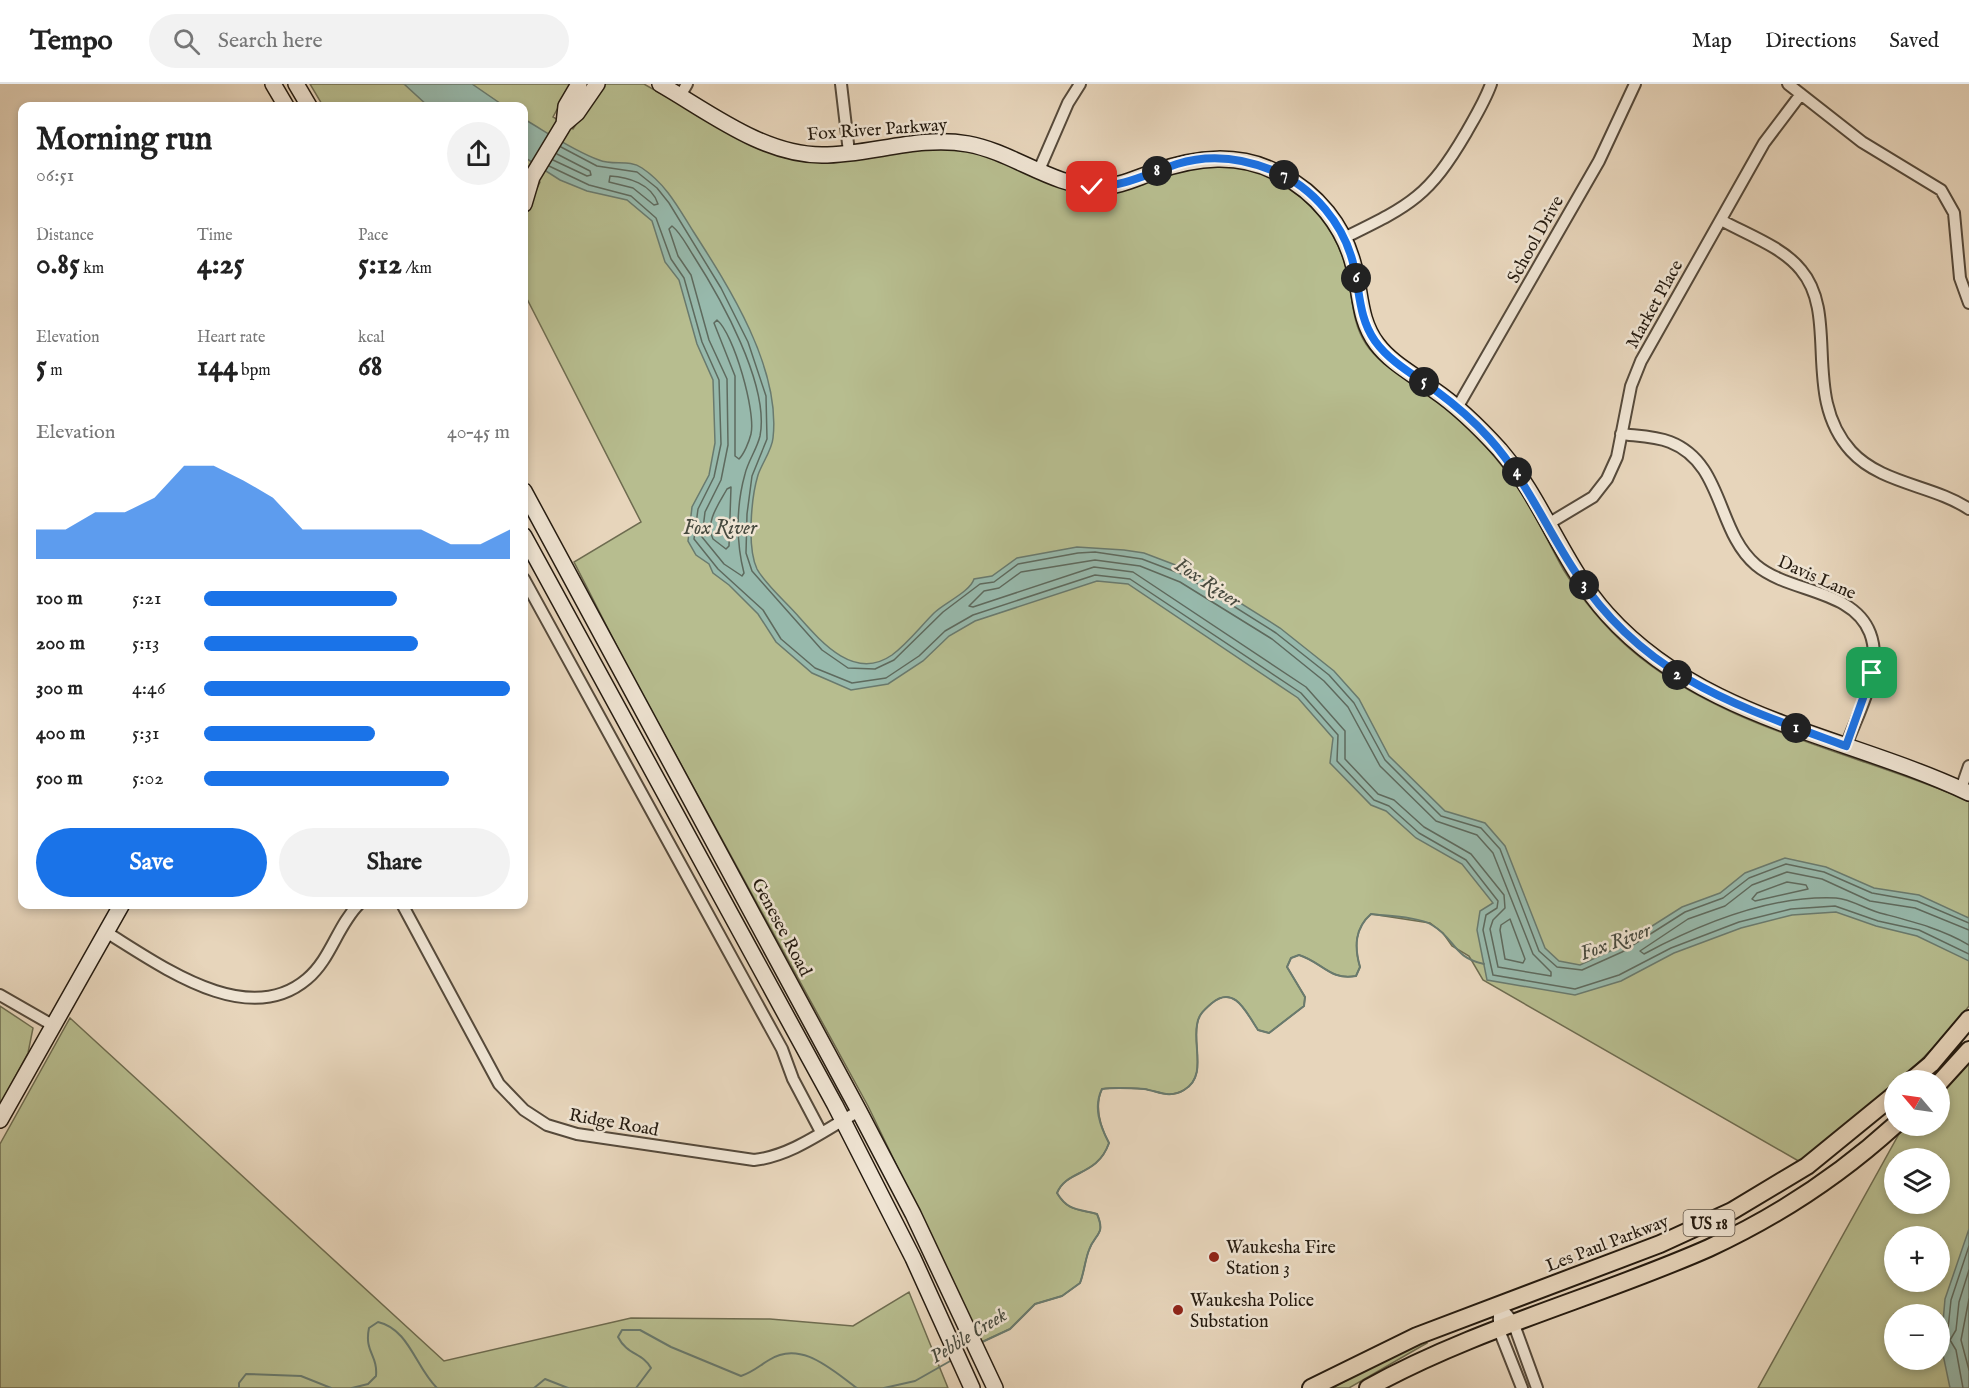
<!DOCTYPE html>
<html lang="en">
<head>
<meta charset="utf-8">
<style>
  body { margin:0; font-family:"IM FELL English",serif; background:#f2f2f2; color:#222; height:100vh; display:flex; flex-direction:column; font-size:22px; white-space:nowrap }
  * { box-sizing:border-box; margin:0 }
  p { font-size:20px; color:#767676 }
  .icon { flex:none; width:33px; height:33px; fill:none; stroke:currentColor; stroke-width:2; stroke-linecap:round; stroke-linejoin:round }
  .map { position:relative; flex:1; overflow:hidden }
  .sheet { position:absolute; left:18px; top:18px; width:510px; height:807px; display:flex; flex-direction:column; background:#fff; border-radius:12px; box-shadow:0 3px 9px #0003 }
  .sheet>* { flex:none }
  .needle { width:39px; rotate:299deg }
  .controls { position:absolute; left:1884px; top:986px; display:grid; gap:12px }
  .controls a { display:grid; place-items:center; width:66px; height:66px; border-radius:50%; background:#fff; box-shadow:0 3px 9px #0003; font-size:30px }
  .pin { position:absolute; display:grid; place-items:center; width:51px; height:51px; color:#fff; margin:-26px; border-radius:12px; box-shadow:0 3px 9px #0006 }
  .km { position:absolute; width:30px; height:30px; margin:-15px; border-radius:50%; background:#222; color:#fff; font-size:16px; line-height:30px; text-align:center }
  .round { display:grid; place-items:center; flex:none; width:63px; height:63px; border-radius:32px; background:#f2f2f2 }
  .head { display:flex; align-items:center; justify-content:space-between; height:102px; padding:0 18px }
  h1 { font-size:33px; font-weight:700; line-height:45px }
  .metrics { display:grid; grid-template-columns:repeat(3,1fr); gap:9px; height:102px; padding:6px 18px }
  .metrics div { display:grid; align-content:center }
  .metrics b { font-size:30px; font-weight:700 }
  .metrics small { font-size:16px; font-weight:400 }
  .metrics p { font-size:16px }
  .chart { height:168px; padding:12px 18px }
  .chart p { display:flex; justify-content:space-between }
  .chart svg { width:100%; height:108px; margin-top:6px; fill:#1a73e8; opacity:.7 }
  .primary-button { display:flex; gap:12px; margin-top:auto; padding:12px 18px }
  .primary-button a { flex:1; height:69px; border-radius:36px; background:#1a73e8; color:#fff; font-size:24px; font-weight:700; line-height:69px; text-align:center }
  .primary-button a+a { background:#f2f2f2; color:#222 }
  ul { padding:0 18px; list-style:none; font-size:20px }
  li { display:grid; grid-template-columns:96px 72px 1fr; align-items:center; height:45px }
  li i { height:15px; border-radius:8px; background:#1a73e8 }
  header { display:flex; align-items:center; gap:36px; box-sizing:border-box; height:84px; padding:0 30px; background:#fff; border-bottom:2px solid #e0e0e0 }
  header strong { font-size:28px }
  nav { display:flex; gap:33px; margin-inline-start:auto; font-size:21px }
  .search { width:420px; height:54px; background:#f2f2f2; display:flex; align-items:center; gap:15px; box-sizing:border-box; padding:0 21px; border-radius:33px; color:#767676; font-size:22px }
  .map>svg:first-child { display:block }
</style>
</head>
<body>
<header>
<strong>Tempo</strong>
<div class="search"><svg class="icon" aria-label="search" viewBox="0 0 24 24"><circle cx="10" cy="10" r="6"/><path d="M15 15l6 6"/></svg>Search here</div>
<nav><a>Map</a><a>Directions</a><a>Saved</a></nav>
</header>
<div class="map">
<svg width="1969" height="1304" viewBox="0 0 1969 1304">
  <rect width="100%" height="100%" fill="#e7d5bb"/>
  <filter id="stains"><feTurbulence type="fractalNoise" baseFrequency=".00333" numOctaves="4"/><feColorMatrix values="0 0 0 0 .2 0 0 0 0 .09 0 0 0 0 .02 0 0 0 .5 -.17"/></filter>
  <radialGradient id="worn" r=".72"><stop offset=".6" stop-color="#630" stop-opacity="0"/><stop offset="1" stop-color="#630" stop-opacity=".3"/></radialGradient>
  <!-- green -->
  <path fill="#b7bd8f" stroke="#6e6c50" stroke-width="1.5" fill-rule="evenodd" d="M310 0H571L553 33 573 45 603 0H644L755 63 786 74 825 78 931 65 960 66 992 73 1087 110H1099C1131 101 1162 89 1194 83 1258 70 1320 114 1342 171 1354 200 1348 233 1366 260 1376 275 1392 285 1405 295 1431 313 1457 330 1478 353 1493 371 1509 389 1521 408 1537 433 1549 460 1563 485 1581 514 1605 543 1630 565 1722 645 1859 669 1969 717V922L1950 946 1902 996H1894V1004L1802 1079 1483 896 1469 872 1452 862 1443 849 1430 839 1371 830C1355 844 1354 862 1360 883L1356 892C1330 897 1322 878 1299 871L1291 874 1287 883 1305 913 1304 922 1269 949 1258 946C1247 930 1235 900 1212 919 1204 926 1198 931 1197 941 1193 963 1207 993 1184 1006 1169 1015 1158 1007 1144 1005 1130 1004 1116 1003 1102 1005 1094 1023 1100 1042 1109 1059 1097 1093 1067 1085 1057 1109 1067 1127 1078 1125 1097 1130 1106 1151 1095 1149 1089 1166 1085 1176 1084 1189 1080 1199L1062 1212 1035 1220 1010 1245 982 1258 868 1022 626 580 574 478 641 438 524 209V131L540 98 524 90V22H323Z
    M0 922 33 944 28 969 0 1021Z
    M70 934 444 1277 631 1234 770 1235 853 1242 909 1208 948 1304H0V1060Z
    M1969 979V1304H1758L1899 1050 1908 1041H1940V1010ZM1894 1074H1940V1119H1894ZM1894 1152H1940V1197H1894ZM1894 1230H1940V1275H1894Z
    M1425 1257 1427 1259 1349 1304H1333L1388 1272Z"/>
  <!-- water -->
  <path fill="#97b9ac" stroke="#697a6e" stroke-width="1.5" d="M404 0H472L504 22H428Z
    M524 35C548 49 572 66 599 76 613 82 629 75 642 84 666 100 678 123 693 147 729 203 781 284 773 354 772 366 762 379 758 391 751 414 747 464 757 485 765 500 787 519 799 533 822 559 855 597 892 571 908 559 920 543 934 529 944 519 970 508 974 495L992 492 1017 474 1077 463 1124 466 1144 469 1186 485 1280 544 1334 587 1359 615 1389 672 1445 727 1485 739 1505 762 1545 864 1559 877 1580 881 1619 863 1682 823 1720 809 1745 789 1785 774 1826 783 1874 804 1919 811 1969 834V877L1917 852 1876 842 1836 828 1792 831 1741 844 1674 869 1621 897 1575 911 1487 896 1477 846 1480 827 1493 819 1462 780 1416 754 1386 727 1371 721 1330 679 1333 654 1298 614 1128 500 1097 497 975 537 949 552 923 577 888 600 851 606 812 589 776 558 758 530 729 501 713 489 709 480 696 471 688 457 692 423 709 391 715 359 713 296 697 260 679 196 665 178 652 137 627 116 587 107 560 96 524 73Z
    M1969 1145V1304H1950L1941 1261 1945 1215Z"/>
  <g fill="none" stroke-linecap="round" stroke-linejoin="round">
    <!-- shore -->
    <path stroke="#5e6a5e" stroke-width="1.5" d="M561 63 597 82 637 88 657 104 669 119 721 204 748 258 766 312 767 355 752 392 747 430 746 469 752 487 822 566 848 584 875 585 894 576 943 528 980 500 994 498 1018 480 1078 469 1095 468 1142 475 1184 491 1276 549 1329 591 1354 619 1385 676 1441 732 1481 744 1500 765 1539 867 1557 883 1582 886 1622 868 1685 828 1723 814 1749 794 1786 780 1824 788 1872 809 1917 817 1969 839
      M553 76 587 92 591 91 590 87 557 70
      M549 82 589 101 631 112 656 134 671 175 684 194 702 258 719 296 721 360 714 393 698 425 694 455 718 485 763 526 781 555 815 584 852 599 886 594 919 572 945 547 973 531 1095 491 1130 495 1301 609 1338 651 1337 677 1374 716 1389 722 1419 749 1466 776 1498 817 1497 824 1486 831 1483 846 1493 891 1575 905 1619 891 1671 864 1739 838 1791 825 1835 822 1878 837 1919 846 1969 870
      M610 92C628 93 652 100 658 120L654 121 633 104 609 98Z
      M672 142C681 149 687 162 693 171 720 213 770 301 760 352 757 365 748 377 745 390 736 422 736 458 744 489L742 492 724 480 702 453 705 428 721 396 728 361 727 295 709 256 691 191 678 172 669 145Z
      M717 236C734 250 756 328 751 350 749 358 744 370 739 375L735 372V292L714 239Z
      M731 403 729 462 726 465 713 455C704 439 720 418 727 405Z
      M1095 476 1140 482 1180 498 1272 555 1324 597 1348 623 1380 682 1436 737 1477 751 1493 769 1533 870 1551 888V892L1498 883 1490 845 1493 836 1505 824 1504 811 1471 770 1424 743 1394 716 1378 710 1345 675V647L1306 603 1133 488 1094 483 973 523 969 522 984 507 999 504 1021 488Z
      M1787 798 1806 801 1808 805 1755 817 1752 815 1757 809Z
      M1510 835 1525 875 1523 879 1505 875 1500 846 1501 841Z
      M1969 846 1915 824 1870 817 1822 795 1787 788 1752 801 1725 822 1688 835 1640 867 1644 870C1700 840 1771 811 1836 814 1852 815 1868 827 1884 830 1914 838 1942 845 1969 861
      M1969 1215 1961 1256 1969 1286
      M1940 1250 1948 1245 1951 1216 1969 1162
      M1963 1304 1956 1266 1950 1256 1956 1246 1959 1218 1969 1186"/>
    <!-- stream -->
    <path stroke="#697a6e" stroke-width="2" d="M980 1259 1010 1245 1035 1220 1062 1212 1080 1199C1084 1189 1085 1176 1089 1166 1095 1149 1106 1151 1097 1130 1078 1125 1068 1127 1057 1109 1067 1085 1097 1093 1109 1059 1100 1042 1093 1023 1102 1005 1116 1003 1130 1004 1144 1005 1158 1007 1169 1015 1184 1006 1207 993 1193 963 1197 941 1198 931 1204 926 1212 919 1235 900 1247 930 1258 946L1269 949 1304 922 1305 913 1287 883 1291 874 1299 871C1322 878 1330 897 1356 892L1360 883C1354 862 1355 844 1371 830 1387 832 1420 833 1432 841 1456 855 1452 873 1484 880
      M239 1304V1299L246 1290 301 1292 331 1304
      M352 1304 368 1300 376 1292C378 1271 364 1268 369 1244L378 1238C409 1245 416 1284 437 1304
      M534 1304 545 1295 568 1304
      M636 1304 651 1284C643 1269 627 1271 618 1253L622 1246H640L671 1263 741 1292C753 1288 759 1282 769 1276 801 1255 833 1287 857 1304
      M884 1304 915 1297 952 1276"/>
    <defs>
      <path id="street" d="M841 0 849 68
        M1788 0 1862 58 1941 106 1954 129 1960 194 1969 219
        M680 12 687 0
        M1039 86 1068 19 1080 0
        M1721 136C1746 150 1783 163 1801 186 1840 232 1801 312 1851 367 1881 400 1933 401 1969 425
        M1344 154C1409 122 1428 114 1466 49 1475 33 1485 17 1491 0
        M1457 324 1599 77 1635 0
        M1621 350C1637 352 1655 352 1670 358 1724 379 1716 447 1756 481 1789 509 1853 505 1870 549 1884 585 1858 628 1846 662
        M1548 440 1593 413 1607 395 1617 373 1631 302 1641 277 1764 59 1801 10
        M524 495 782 965 793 995 821 1048
        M1961 705 1969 682
        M402 820 499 1000 524 1026 547 1041 577 1050 754 1076C792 1072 826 1045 859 1027
        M106 848C160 881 247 946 307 895 331 875 337 842 359 820
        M0 911 54 942
        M1499 1221 1513 1238 1537 1304
        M1499 1221V1246L1522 1304"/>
      <path id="secondary" d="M273 0 286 22
        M296 0 309 22
        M660 0C709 28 763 71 822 71 871 71 919 51 968 60 1013 68 1053 103 1099 103 1118 103 1136 94 1154 88 1196 73 1239 68 1280 90 1317 109 1344 142 1354 183 1361 210 1359 236 1377 260 1392 280 1415 291 1434 306 1459 323 1480 344 1500 366 1543 416 1563 481 1607 530 1702 636 1846 651 1969 709
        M564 40 566 22 579 0
        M524 102 532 93 564 40 577 29 597 0
        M524 120 532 93
        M524 407 859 1027 913 1130 995 1304
        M524 452 835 1021 913 1174 972 1304
        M0 1036 122 820"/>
      <path id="primary" d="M1912 996 1931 980 1969 935
        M1940 998 1969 966
        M1311 1304 1417 1252 1660 1160 1732 1127 1807 1082 1894 1011
        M1368 1304C1476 1244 1596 1214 1709 1164 1776 1133 1840 1091 1895 1041"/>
    </defs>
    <!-- street casing -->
    <use href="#street" stroke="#564a3b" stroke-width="14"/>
    <!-- secondary casing -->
    <use href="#secondary" stroke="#251b10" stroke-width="18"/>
    <!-- primary casing -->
    <use href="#primary" stroke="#251b10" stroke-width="20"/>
    <!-- street -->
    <use href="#street" stroke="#efe4d3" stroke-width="10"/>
    <!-- secondary -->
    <use href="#secondary" stroke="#efe4d3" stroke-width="15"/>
    <!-- primary -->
    <use href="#primary" stroke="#e7d5bb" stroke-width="16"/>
  </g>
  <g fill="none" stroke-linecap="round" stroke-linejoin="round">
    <defs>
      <path id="route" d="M1092 103C1123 103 1149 89 1177 80 1209 70 1243 74 1274 87 1313 103 1345 141 1354 183 1360 209 1359 234 1375 257 1390 278 1414 291 1435 306 1454 320 1473 336 1489 354 1526 395 1546 444 1576 489 1643 593 1737 622 1846 662L1872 589"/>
    </defs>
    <!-- route casing -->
    <use href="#route" stroke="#fff" stroke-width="12"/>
    <!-- route -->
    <use href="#route" stroke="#1a73e8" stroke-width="8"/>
  </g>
  <!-- markers -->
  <g fill="#8f2418" stroke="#efe4d3" stroke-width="2">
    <circle cx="1214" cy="1173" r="6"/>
    <circle cx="1178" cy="1226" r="6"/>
  </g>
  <g text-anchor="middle" stroke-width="5" stroke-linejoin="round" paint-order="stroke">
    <!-- shield labels -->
    <rect fill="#efe4d3" stroke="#62574a" stroke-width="1.5" x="1683.5" y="1126" width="51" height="26" rx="4.5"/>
    <g font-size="16" font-weight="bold" fill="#251b10">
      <text x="1709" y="1145">US 18</text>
    </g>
    <!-- street labels -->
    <g font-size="18" fill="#251b10" stroke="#efe4d3">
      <text transform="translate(877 45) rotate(-4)" y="6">Fox River Parkway</text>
      <text transform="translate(1535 155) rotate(-61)" y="6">School Drive</text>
      <text transform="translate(1654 220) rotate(-61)" y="6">Market Place</text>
      <text transform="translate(1817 493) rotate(24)" y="6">Davis Lane</text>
      <text transform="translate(782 843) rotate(62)" y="6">Genesee Road</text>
      <text transform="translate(614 1038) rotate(10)" y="6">Ridge Road</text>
      <text transform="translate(1607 1159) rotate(-21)" y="6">Les Paul Parkway</text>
    </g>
    <!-- poi labels -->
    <g font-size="18" fill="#251b10" stroke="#efe4d3" text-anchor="start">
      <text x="1226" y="1169">Waukesha Fire<tspan x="1226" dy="21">Station 3</tspan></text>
      <text x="1190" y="1222">Waukesha Police<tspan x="1190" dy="21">Substation</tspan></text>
    </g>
    <!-- water labels -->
    <g font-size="20" font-style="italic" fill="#474a3f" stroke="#efe4d3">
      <text x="720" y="450">Fox River</text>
      <text transform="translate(1208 498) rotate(33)" y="7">Fox River</text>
      <text transform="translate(1615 857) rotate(-20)" y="7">Fox River</text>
      <text transform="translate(968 1251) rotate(-32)" y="7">Pebble Creek</text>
    </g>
  </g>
  <rect width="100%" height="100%" filter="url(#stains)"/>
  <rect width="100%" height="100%" fill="url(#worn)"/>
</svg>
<div class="controls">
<a><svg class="needle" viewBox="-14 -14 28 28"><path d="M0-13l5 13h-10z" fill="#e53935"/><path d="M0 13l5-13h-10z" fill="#767676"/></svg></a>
<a><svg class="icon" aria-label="layers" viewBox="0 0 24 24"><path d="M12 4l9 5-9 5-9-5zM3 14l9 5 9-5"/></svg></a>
<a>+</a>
<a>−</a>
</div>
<div class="pin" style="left:1872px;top:589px;background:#1e9e55"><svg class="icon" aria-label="arrive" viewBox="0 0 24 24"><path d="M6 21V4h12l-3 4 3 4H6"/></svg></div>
<div class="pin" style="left:1092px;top:103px;background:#d93025"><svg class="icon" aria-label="check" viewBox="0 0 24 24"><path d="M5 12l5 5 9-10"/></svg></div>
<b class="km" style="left:1796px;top:644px">1</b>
<b class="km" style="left:1677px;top:591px">2</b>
<b class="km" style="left:1584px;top:501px">3</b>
<b class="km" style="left:1517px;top:388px">4</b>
<b class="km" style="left:1424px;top:298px">5</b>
<b class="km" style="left:1356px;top:194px">6</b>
<b class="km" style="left:1284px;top:91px">7</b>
<b class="km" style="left:1157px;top:87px">8</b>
<section class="sheet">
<div class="head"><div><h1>Morning run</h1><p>06:51</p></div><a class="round"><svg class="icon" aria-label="share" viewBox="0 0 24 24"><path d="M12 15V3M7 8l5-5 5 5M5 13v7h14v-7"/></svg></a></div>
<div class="metrics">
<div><p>Distance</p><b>0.85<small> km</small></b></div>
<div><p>Time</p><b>4:25</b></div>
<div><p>Pace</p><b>5:12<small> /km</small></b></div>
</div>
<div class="metrics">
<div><p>Elevation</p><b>5<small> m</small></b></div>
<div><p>Heart rate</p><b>144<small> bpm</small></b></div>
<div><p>kcal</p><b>68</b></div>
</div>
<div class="chart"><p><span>Elevation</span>40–45 m</p>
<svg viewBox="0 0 160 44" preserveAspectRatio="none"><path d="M0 44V32L10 32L20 25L30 25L40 19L50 6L60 6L70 12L80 19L90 32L100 32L110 32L120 32L130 32L140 38L150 38L160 32V44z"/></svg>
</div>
<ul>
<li><b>100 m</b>5:21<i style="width:63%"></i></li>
<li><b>200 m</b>5:13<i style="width:70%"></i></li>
<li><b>300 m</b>4:46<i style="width:100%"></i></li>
<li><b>400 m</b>5:31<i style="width:56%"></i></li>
<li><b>500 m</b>5:02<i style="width:80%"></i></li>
</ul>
<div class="primary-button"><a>Save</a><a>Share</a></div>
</section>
</div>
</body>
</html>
